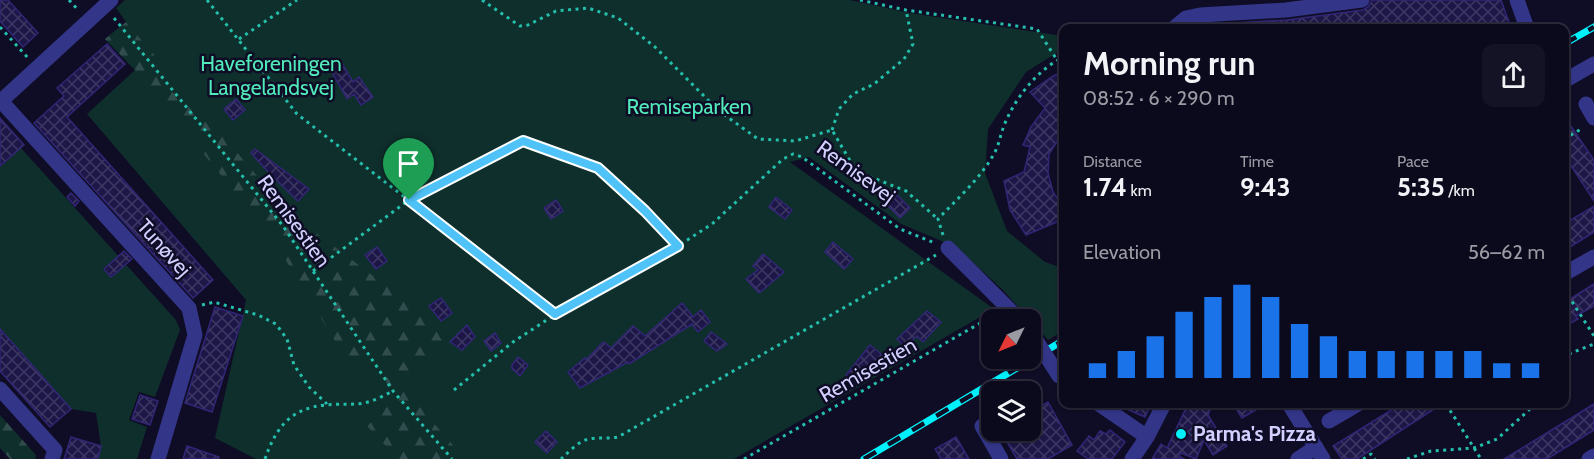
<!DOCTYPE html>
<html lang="en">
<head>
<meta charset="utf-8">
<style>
  body { margin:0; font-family:Cabin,sans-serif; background:#141225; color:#f1f3f6; height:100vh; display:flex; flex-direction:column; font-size:22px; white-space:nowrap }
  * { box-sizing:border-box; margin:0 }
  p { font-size:20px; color:#9a9aa3 }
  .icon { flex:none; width:33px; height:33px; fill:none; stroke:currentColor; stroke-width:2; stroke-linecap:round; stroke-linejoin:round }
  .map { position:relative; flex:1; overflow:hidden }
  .panel { position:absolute; left:1059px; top:24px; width:510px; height:384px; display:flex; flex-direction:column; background:#0b091c; border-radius:12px; box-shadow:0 2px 4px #0004,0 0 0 2px #2b2a3b }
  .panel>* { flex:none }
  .needle { width:39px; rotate:227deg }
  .buttons { position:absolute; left:981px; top:309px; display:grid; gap:12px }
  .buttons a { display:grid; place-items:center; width:60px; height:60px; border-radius:12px; background:#0b091c; box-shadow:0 2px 4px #0004,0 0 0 2px #2b2a3b; font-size:30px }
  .pin { position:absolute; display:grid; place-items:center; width:51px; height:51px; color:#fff; margin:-62px -26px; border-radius:50% 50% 50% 0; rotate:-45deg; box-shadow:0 0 6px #0007 }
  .pin .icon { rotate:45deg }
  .round { display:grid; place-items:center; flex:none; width:63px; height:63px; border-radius:12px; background:#141225 }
  .overview { display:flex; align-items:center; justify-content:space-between; height:102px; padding:0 24px }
  h1 { font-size:33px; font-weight:700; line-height:45px }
  .figures { display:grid; grid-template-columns:repeat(3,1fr); gap:9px; height:102px; padding:6px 24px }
  .figures div { display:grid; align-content:center }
  .figures b { font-size:26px; font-weight:700 }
  .figures small { font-size:16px; font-weight:400 }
  .figures p { font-size:16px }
  .chart { height:168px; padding:12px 24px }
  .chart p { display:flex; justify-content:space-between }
  .chart svg { width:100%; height:108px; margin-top:6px; stroke:#1a73e8; stroke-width:6 }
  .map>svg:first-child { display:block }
</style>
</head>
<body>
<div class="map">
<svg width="1594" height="459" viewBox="0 0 1594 459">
  <defs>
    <pattern id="forest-firs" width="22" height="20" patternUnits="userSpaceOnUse" patternTransform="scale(1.5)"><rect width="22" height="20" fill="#0f2f2c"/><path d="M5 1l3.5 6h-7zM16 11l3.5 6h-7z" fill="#314c4c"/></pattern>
    <pattern id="building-cross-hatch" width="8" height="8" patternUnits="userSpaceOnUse" patternTransform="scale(1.5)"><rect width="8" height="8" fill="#1d1747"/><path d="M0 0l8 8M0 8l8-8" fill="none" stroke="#3d3863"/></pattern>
  </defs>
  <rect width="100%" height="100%" fill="#0f0c25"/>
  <!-- green -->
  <path fill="#0f2f2c" d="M125 0H850L910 13 1063 36V49L1026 72 988 129 985 173 1007 231 1045 262 1063 268V331L1048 340 1003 290 956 247 901 224 809 157 790 162 994 309 734 459H256L215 438 246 300 87 114 135 70 105 39 126 22 116 8Z
    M21 148 176 320 180 330 155 397 139 392 129 420 147 427 137 459H98L101 446 96 413 71 409 0 329V167Z"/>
  <!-- forest -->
  <path fill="url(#forest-firs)" d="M126 22 286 210 451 335 402 387 465 459H398L367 426 394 400 375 356 345 357 271 236 135 70 105 39Z
    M0 415 36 455 35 459H10L0 448Z"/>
  <!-- building -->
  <path fill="url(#building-cross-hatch)" stroke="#312676" stroke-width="1.5" d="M0 0H8L38 33 23 47 0 21Z
    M1372 0H1501L1511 28H1203L1201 25 1287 20 1363 10 1368 7Z
    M107 44 125 64 67 117 213 280 193 298 34 123 64 96 57 88Z
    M340 60 353 82 359 77 373 97 361 105 354 94 347 99 329 67Z
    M1064 72V131L1049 154 1048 173 1053 192 1064 208V219L1026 235 1010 210 1004 181 1024 172 1030 147 1023 145 1031 127 1045 108 1030 92 1053 76Z
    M236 99 245 110 233 120 224 109Z
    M1564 116 1594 160V201L1564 155Z
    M0 118 24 145 0 166Z
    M255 149 309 189 298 201 272 176 251 153Z
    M71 193 79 201 75 206 67 197Z
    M897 195 910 208 900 218 887 205Z
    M776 197 792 210 785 219 769 207Z
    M556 200 563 211 551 219 544 208Z
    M1594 206V232L1570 247 1564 237V224Z
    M833 242 853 259 844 269 825 252Z
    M377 247 387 261 376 269 365 255Z
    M124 251 132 259 111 277 104 269Z
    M763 254 784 272 759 293 746 279 758 270 753 266Z
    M1594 284V306L1576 316 1578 319 1564 327V297L1567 301Z
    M441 298 452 313 441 321 429 306Z
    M682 303 693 317 701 310 710 322 698 332 692 324 629 364 628 362 580 388 568 372 585 358 586 360 602 343 604 342 611 348 633 326 645 336Z
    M215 307 243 316 212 412 185 403Z
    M927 311 941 322 923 342 917 336 905 347 897 339Z
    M467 325 475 337 462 350 450 342Z
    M0 329 71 409 50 427 0 371Z
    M711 332 727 344 717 351 704 341Z
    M495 333 501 343 491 351 484 341Z
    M870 345 886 358 879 367 876 364 856 384 846 375Z
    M518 357 528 365 520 376 512 369V365Z
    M140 395 158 401 150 425 132 419Z
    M1048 402 1072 445 1048 459H1017L1000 430H1030V412Z
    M1115 404H1151L1145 417Z
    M1188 404H1201L1211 408 1208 415 1227 446 1213 455 1204 440 1196 459 1181 453 1179 456 1184 459H1152L1161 444 1167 448Z
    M1233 404H1266L1242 418Z
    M1401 404H1442L1357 459H1342L1333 446Z
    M1594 404V430L1547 459H1504Z
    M1110 430 1125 442 1112 459H1088L1077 451 1089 436 1094 440 1100 431 1106 434Z
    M546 431 557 442 547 453 535 442Z
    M71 437 101 446 98 459H64Z
    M956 437 969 459H941L935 449Z
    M187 446 219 457V459H183Z"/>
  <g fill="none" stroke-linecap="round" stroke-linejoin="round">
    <!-- path -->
    <path stroke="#24bfac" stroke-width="3" stroke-dasharray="3 4.5" stroke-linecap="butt" d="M69 0 79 11
      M207 0 297 114 556 314
      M482 0 520 26 528 25 556 11 588 8 618 18 655 47 719 111 758 139 795 141 832 130 856 171 906 191 938 219
      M860 0 906 10 1037 29 1057 60
      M114 18 283 226 393 391 452 459
      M0 27 28 58
      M239 39 297 0
      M832 130 839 109 853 94 874 84 904 59 913 44 906 10
      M1564 139 1583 128
      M943 235 938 219C958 198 981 178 995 152 1000 142 1001 131 1006 121 1017 96 1038 69 1064 57
      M313 271 409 200 523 141 598 168 645 211 678 246 712 224 783 159 793 154 802 157 900 229 935 243
      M1564 289 1594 336
      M202 305 214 302 258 315 276 324 287 339 294 365 309 387 327 404
      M1564 360 1571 353 1594 344
      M454 390 513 342 556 314 678 246
      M1446 404 1481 459
      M265 459C276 427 291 408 326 405 340 403 354 406 368 402 376 400 385 395 393 391
      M561 459C569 452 578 441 589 439 598 437 608 439 618 437L936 255
      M744 459 996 314
      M1363 459 1371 454 1375 459
      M1407 459 1431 451 1474 448 1497 439 1529 410 1533 404"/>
    <!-- minor -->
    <path stroke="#333588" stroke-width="15" d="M1517 0 1527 28
      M1174 28 1186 18 1200 15 1286 10 1362 0
      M1564 81 1594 64
      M1 101 189 308 195 335 158 459
      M0 102 111 0
      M1586 104 1594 118
      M948 248 1020 320
      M1564 274 1594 257
      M0 389 55 450 52 459
      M1099 404 1147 437
      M1289 404 1323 459
      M1329 421 1358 404
      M982 426 1001 459
      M1132 459 1147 437 1164 404
      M1298 459 1316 447
      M1589 459 1594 456"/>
    <defs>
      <path id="rail" d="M1564 44 1594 27
        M864 459 1064 340"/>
    </defs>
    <!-- rail casing -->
    <use href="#rail" stroke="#00f1fb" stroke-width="7"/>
    <!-- rail -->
    <use href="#rail" stroke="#0f0c25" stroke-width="4.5" stroke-dasharray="14" stroke-linecap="butt"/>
    <!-- minor-bridge -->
    <path stroke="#333588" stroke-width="15" d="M1030 331 1059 376"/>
  </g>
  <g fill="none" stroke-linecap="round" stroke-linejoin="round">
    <defs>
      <path id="route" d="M523 141 598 168 645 211 678 246 555 314 409 200Z"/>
    </defs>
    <!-- route casing -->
    <use href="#route" stroke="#fff" stroke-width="12"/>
    <!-- route -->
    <use href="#route" stroke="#4fc3f7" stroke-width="8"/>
  </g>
  <!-- markers -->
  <circle fill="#00f1fb" stroke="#0f0c25" stroke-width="2" cx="1181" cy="434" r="6"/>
  <g text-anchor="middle" stroke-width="5" stroke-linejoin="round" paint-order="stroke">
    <!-- park labels -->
    <g font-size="21" fill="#51eaba" stroke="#0f0c25">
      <text x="271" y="71">Haveforeningen<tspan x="271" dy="24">Langelandsvej</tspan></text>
      <text x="689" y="114">Remiseparken</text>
    </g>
    <!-- street labels -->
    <g font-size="21" fill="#d2d0ff" stroke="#0f0c25">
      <text transform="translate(856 172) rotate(36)" y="7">Remisevej</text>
      <text transform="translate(294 221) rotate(54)" y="7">Remisestien</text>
      <text transform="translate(164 248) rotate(48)" y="7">Tunøvej</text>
      <text transform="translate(868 370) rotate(-30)" y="7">Remisestien</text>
    </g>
    <!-- poi labels -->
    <g font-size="21" font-weight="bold" fill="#d2d0ff" stroke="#0f0c25" text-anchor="start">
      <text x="1193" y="441">Parma's Pizza</text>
    </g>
  </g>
</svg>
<div class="buttons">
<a><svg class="needle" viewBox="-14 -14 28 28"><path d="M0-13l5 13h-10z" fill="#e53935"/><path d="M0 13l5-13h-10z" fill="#9a9aa3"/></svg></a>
<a><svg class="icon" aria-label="layers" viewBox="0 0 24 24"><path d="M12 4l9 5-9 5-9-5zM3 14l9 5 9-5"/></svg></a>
</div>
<div class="pin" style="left:409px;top:200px;background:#1e9e55"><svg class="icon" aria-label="arrive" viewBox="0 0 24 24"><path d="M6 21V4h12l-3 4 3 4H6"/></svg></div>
<section class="panel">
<div class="overview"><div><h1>Morning run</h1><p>08:52 · 6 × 290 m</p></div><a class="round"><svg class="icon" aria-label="share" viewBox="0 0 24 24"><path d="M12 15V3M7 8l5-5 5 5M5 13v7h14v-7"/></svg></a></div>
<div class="figures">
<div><p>Distance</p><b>1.74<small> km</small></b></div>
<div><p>Time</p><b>9:43</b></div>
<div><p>Pace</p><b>5:35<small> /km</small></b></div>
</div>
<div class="chart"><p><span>Elevation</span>56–62 m</p>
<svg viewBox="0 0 160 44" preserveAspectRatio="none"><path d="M5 44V38M15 44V33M25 44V27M35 44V17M45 44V11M55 44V6M65 44V11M75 44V22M85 44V27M95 44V33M105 44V33M115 44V33M125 44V33M135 44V33M145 44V38M155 44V38"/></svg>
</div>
</section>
</div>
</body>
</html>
